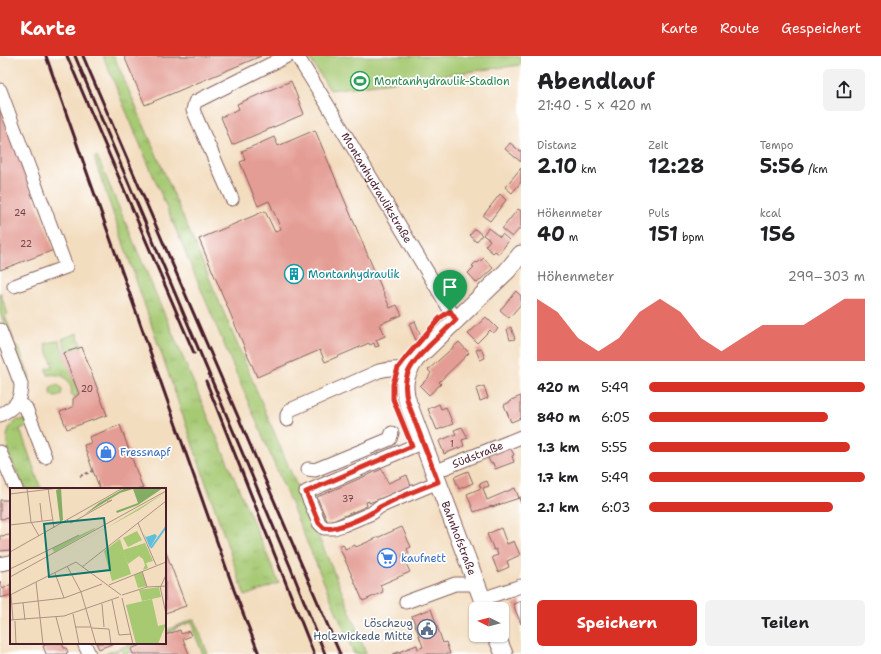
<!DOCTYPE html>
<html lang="de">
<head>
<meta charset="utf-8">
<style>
  body { margin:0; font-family:"Shantell Sans",sans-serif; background:#f2f2f2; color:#202124; height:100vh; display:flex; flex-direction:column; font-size:15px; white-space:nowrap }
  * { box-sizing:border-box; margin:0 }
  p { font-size:13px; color:#757577 }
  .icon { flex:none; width:22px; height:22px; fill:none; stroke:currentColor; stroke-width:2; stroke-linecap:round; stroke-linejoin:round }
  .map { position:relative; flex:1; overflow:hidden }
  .side { display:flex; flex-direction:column; background:#fff; width:360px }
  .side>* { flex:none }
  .needle { width:26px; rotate:276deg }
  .buttons { position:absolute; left:469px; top:546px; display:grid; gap:8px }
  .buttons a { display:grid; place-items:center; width:40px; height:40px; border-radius:6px; background:#fff; box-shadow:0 1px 3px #0004; font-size:20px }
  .pin { position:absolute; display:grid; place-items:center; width:34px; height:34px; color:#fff; margin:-41px -17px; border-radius:50% 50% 50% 0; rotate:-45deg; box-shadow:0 0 4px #0007 }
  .pin .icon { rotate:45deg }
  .round { display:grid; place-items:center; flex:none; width:42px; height:42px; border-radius:6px; background:#f2f2f2 }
  .head { display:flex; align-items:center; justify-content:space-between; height:68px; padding:0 16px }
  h1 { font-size:22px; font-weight:700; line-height:30px }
  .figures { display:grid; grid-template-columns:repeat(3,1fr); gap:6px; height:68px; padding:4px 16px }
  .figures div { display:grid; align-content:center }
  .figures b { font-size:20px; font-weight:700 }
  .figures small { font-size:11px; font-weight:400 }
  .figures p { font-size:11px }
  .chart { height:112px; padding:8px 16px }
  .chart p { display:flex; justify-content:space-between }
  .chart svg { width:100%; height:72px; margin-top:4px; fill:#d93025; opacity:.7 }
  .primary-button { display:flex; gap:8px; margin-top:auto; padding:8px 16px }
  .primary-button a { flex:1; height:46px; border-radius:6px; background:#d93025; color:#fff; font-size:16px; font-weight:700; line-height:46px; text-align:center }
  .primary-button a+a { background:#f2f2f2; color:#202124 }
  ul { padding:0 16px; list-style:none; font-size:13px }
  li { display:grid; grid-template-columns:64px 48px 1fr; align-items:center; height:30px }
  li i { height:10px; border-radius:5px; background:#d93025 }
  header { display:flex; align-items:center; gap:24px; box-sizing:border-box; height:56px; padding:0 20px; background:#d93025; color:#fff }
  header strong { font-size:19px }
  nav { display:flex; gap:22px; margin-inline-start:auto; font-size:14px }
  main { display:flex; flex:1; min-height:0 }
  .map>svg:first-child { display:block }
</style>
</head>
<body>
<header>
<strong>Karte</strong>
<nav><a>Karte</a><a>Route</a><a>Gespeichert</a></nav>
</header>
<main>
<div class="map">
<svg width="521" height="598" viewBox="0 0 521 598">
  <defs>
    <pattern id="grass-tufts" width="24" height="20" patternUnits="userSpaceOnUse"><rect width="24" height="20" fill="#a6c972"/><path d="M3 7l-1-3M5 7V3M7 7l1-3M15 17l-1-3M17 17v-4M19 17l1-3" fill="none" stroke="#90ac63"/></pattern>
  </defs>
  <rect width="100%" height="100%" fill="#fff"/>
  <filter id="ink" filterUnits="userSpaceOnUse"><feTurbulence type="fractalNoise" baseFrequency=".025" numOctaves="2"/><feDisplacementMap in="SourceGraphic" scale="8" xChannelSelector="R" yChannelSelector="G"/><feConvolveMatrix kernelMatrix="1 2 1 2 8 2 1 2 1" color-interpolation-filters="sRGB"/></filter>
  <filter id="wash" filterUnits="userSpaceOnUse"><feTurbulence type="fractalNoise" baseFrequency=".012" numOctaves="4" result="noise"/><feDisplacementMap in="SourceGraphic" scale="16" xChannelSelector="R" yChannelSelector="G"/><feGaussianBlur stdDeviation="0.9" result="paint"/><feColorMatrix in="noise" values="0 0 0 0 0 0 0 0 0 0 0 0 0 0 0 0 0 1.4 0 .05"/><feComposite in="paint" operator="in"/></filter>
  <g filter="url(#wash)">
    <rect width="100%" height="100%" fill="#f3ddbf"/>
    <!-- grass -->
    <path fill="url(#grass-tufts)" stroke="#78744e" d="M103 0H114C172 134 229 268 285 402 312 467 342 531 366 598H354Z
      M97 100 279 527 245 540 94 102Z
      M0 236 8 258 5 259 14 285 11 284 0 257Z
      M77 277 82 291 67 296 62 283Z
      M59 284 79 338 74 341 71 339C73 330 68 320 58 319 54 318 51 319 48 319L46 313 53 310 45 288Z
      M16 290H18L30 322H25L14 293Z
      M50 335a6 6 0 1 1 12 0a6 6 0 1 1-12 0Z
      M18 364H25L30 369 20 373 41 433H25C18 418 1 390 9 373 10 370 15 366 18 364Z
      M194 563 208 598H203L193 574 195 573 192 566 175 572V574L165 578V575Z
      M133 587H140L129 591 131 598H124L122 593 111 598H105Z"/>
    <!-- garden -->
    <path fill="#a6c972" stroke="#78744e" d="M308 0H521V9L330 34Z"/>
    <g id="blocks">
      <!-- building -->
      <path fill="#e49d94" d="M124 0H261L145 49Z
        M291 25 304 58 232 89 221 61 239 53 237 48Z
        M0 49 54 194 0 214Z
        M315 74 390 252 397 249 402 259 380 268 385 280 376 284 379 290 375 291 374 287 370 289 369 287 325 306 320 294 257 321 199 183 265 155 275 176 281 173 269 145 258 150 240 106 245 104 242 95 274 81 278 90Z
        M510 87 520 95 521 94V106L505 93Z
        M521 112V126L512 137 505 131Z
        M500 138 506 144 490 165 483 160Z
        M518 153 521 155V171L512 181 502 173Z
        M488 172 500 181 502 178 509 184 499 198 495 195 493 197 485 190 490 184 483 179Z
        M475 173 482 179 476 186 470 179Z
        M484 202 493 212 477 227 468 217 474 211 472 210 476 206 477 207Z
        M516 235 521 240V248L509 262 500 254Z
        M486 261 498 273 493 277 490 274 477 287 468 278Z
        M415 265 422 283 417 287 409 268Z
        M511 271 515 283 510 284 507 273Z
        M459 286 469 297 439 326 441 328 429 339 420 330 429 321V320L431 317 428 314Z
        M82 291 107 359 67 373 60 356 73 351V343L79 338 63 297Z
        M481 292 485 302 480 304 476 294Z
        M484 330 488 342 480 345 476 333Z
        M521 340V362L511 366 504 349 512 345 511 344Z
        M439 348 441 353 446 351 453 368 437 374 428 353Z
        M120 369 143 433H100L93 415 84 389 91 387 89 381Z
        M462 371 468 382 462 384 464 390 444 398 439 385 456 378 454 374Z
        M510 391 514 399 512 400 514 406 495 413 493 407 491 408 487 400Z
        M382 413 388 427 407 419 411 430 382 442 369 447V445L366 446 367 450 328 467 317 441Z
        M468 415 473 427 459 433 454 421Z
        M487 425 489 430 483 432 487 444 515 432 519 442 521 441V448L519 442 492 451V450L474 456 467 438 481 432 479 428Z
        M0 444H8L9 453H11V462L0 463Z
        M402 471 411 491 407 493 409 497 402 499 410 516 380 529 383 536 363 545 339 490 343 488 345 493 355 489 356 491Z
        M501 472 507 488 514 485 520 499 507 505 509 511 498 516 492 501 498 499 496 493 494 494 487 478Z
        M11 479V494L0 495V480Z
        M165 494 186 550 165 557Z
        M0 525 3 533 11 528V539L0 542Z
        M521 545V568L513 548Z
        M431 553 443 587 446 586 450 598H393L417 589 418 593 423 591 412 560Z
        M180 574 181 578 189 575 191 580 183 583 189 598H133L131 593 145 587H165V579Z
        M50 587H62L64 592H66L68 596 66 597 67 598H46L43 590Z
        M96 587H114L99 593Z"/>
    </g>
  </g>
  <g filter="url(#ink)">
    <use href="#blocks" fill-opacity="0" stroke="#85625f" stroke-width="1"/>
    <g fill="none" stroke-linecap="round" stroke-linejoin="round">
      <defs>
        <g id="minor">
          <path id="s1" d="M297 0 327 48 456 264"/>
          <path d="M0 34 66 211 14 230"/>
          <path d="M232 143 193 54 195 46 287 0"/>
          <path d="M0 274 21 328C21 346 15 351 0 359"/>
          <path d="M17 347 26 352 45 401"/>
          <path d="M287 364V359L290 354 379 315C389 312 398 312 408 314"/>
          <path d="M423 386 306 436 319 467 324 472H334L343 469 372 457 379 451 402 441 438 426"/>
          <path d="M0 396 16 433"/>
          <path d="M308 413 315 414 390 383 392 377"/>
          <path id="s2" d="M434 416 521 381"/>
          <path d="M0 508 11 506"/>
          <path d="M482 543 521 530"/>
          <path d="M406 546 455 528H469L476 526"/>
          <path d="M84 587 89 598"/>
        </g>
        <path id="major" d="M486 553 408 347C402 329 405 318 416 303L507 215 521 198
          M496 579 504 598"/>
      </defs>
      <!-- minor casing -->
      <use href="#minor" stroke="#85625f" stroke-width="15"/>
      <!-- major casing -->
      <use href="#major" stroke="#85625f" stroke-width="19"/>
      <!-- path -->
      <path stroke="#85625f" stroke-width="2" stroke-dasharray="3 3" stroke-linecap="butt" d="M80 420 93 415"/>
      <!-- minor -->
      <use href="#minor" stroke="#fff" stroke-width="13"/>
      <!-- major -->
      <use href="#major" stroke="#fff" stroke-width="17"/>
      <!-- rail -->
      <path stroke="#4a1f2b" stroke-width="3" d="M46 0 234 534 259 598
        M67 0 194 297
        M75 0 290 510 325 598
        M83 0 340 598
        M206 325 314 598"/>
    </g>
  </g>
  <g fill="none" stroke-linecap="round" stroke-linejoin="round" filter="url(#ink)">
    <defs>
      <path id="route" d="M450 255 456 264C447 273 438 281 429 290 411 308 400 320 408 347L438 426C419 433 399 441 380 451 378 452 376 455 373 456 363 462 335 475 324 472L319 467 306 436 412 390 393 343V328L398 312 408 299 440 262Z"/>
    </defs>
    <!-- route casing -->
    <use href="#route" stroke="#fff" stroke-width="8"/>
    <!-- route -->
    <use href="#route" stroke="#d93025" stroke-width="5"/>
  </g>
  <!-- icons -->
  <defs>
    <symbol id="stadium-ring" viewBox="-11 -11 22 22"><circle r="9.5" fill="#fff" stroke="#2e9e5b" stroke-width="1.5"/><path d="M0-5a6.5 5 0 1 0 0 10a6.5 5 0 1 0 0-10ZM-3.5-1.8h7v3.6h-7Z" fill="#2e9e5b"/></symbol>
    <symbol id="building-ring" viewBox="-11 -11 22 22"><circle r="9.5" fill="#fff" stroke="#0f9aa8" stroke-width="1.5"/><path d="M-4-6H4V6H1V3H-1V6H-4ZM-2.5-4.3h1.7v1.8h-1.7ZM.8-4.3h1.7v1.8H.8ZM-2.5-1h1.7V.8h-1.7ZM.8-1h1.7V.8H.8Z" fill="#0f9aa8"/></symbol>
    <symbol id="shop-ring" viewBox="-11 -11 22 22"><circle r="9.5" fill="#fff" stroke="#3f7fe0" stroke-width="1.5"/><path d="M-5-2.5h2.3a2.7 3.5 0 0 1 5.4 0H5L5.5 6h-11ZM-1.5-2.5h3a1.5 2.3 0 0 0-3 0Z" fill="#3f7fe0"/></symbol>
    <symbol id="supermarket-ring" viewBox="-11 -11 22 22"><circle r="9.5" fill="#fff" stroke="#3f7fe0" stroke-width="1.5"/><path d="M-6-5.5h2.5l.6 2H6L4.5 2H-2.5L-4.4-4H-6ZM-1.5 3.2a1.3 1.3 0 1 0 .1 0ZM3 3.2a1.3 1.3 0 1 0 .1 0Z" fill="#3f7fe0"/></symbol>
    <symbol id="civic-ring" viewBox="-11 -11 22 22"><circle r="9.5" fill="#fff" stroke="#5c6f8a" stroke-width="1.5"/><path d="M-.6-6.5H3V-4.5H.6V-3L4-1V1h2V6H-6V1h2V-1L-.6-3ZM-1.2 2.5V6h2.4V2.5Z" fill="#5c6f8a"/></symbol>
  </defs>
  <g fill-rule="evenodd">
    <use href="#stadium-ring" x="349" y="14" width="22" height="22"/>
    <use href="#building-ring" x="283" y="207" width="22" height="22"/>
    <use href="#shop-ring" x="95" y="385" width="22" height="22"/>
    <use href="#supermarket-ring" x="376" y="491" width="22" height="22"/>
    <use href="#civic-ring" x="416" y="562" width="22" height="22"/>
  </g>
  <g text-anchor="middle" stroke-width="3.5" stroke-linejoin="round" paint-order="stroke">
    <!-- number labels -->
    <g font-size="9" fill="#703e45">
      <text x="20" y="160">24</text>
      <text x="26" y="191">22</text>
      <text x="87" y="336">20</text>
      <text x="452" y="391">1</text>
      <text x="348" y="446">37</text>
    </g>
    <!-- leisure labels -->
    <g font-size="11" fill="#27864d" stroke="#fff" text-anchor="start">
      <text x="374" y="29">Montanhydraulik-Stadion</text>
    </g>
    <!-- street labels -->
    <g font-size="11" fill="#4a1f2b" stroke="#fff">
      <text dy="4" stroke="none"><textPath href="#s1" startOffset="154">Montanhydraulikstraße</textPath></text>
      <text dy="4" stroke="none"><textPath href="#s2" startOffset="47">Südstraße</textPath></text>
      <text transform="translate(459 482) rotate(69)" y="4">Bahnhofstraße</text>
    </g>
    <!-- culture labels -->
    <g font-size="11" fill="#0d838f" stroke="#fff" text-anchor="start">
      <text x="308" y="222">Montanhydraulik</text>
    </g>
    <!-- shop labels -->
    <g font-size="11" fill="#366cbe" stroke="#fff" text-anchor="start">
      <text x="120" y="400">Fressnapf</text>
      <text x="401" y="506">kaufnett</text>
    </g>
    <!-- service labels -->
    <g font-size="11" fill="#4e5e75" stroke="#fff" text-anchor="end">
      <text x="413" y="571">Löschzug<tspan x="413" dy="13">Holzwickede Mitte</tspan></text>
    </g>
  </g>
  <!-- overview -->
  <g transform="translate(10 432)">
    <rect width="156" height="156" fill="#f3ddbf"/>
    <path d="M156 4 129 22 28 77 101 37ZM85 40V41L44 64 42 60ZM135 55 143 73 136 75 138 80 133 82 135 77 133 71 129 68 118 76 113 62ZM132 84 137 98 128 100 124 87ZM149 99 151 109 132 113 129 102Z" fill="#a6c972"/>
    <path d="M51 0 53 32 50 34 46 2ZM115 0H153L128 17 107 25 106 23 128 15 123 1 110 5 74 27 89 15Z" fill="#84ad64"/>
    <path d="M142 111 148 138 156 136 148 156H126L116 117Z" fill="#a6c972"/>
    <path d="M127 43 132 52 118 59 113 50ZM110 51 121 86 102 93 94 63Z" fill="#a6c972"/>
    <path d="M134 46 136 49 145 46 147 48 140 60Z" fill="#5ebfdc"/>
    <path fill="none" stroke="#5ebfdc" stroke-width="2" d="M141 60 156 39"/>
    <path fill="none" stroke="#af9184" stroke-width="1" d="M17 0 21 34 29 48M38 0 44 40M0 6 49 0M30 15 32 33M57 32 61 35 102 12 97 14M128 35 146 77M0 37 42 32M0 64 113 0M57 78 71 104 86 156M72 79 156 13M0 81 69 47M132 83 137 99M45 85 54 110M0 89 156 3M26 94 33 156M99 97 156 74M150 98 156 126M151 98 156 87M0 107 66 74 111 107M1 107 3 132M112 107 137 99 156 98M112 110 123 156M102 112 109 147 121 146M13 115 15 132M2 116 54 110 92 96M92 116 94 139M63 126 69 156M46 129 53 156M0 132 54 128 109 109M5 133 6 156M66 139H81M82 140 99 141 101 156M81 156H102"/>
    <path fill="#0f766e" fill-opacity="0.15" stroke="#0f766e" stroke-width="2" d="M94 30 100 82 39 89 34 36Z"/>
    <rect width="156" height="156" fill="none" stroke="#4a1f2b" stroke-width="2"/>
  </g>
</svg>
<div class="buttons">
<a><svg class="needle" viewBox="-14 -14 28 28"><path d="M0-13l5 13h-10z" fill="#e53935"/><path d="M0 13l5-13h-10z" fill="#757577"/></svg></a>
</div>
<div class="pin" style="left:450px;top:255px;background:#1e9e55"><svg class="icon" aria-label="arrive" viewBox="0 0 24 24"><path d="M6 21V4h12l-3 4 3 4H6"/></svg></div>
</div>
<section class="side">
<div class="head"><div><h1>Abendlauf</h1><p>21:40 · 5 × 420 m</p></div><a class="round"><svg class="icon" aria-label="share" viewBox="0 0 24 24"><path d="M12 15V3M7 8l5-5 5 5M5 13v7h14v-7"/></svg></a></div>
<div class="figures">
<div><p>Distanz</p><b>2.10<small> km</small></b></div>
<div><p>Zeit</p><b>12:28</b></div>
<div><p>Tempo</p><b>5:56<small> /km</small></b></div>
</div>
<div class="figures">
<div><p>Höhenmeter</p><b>40<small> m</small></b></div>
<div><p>Puls</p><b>151<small> bpm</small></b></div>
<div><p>kcal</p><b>156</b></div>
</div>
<div class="chart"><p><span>Höhenmeter</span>299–303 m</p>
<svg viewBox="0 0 160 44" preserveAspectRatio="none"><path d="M0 44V6L10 14L20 30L30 38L40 30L50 14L60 6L70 14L80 30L90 38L100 30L110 22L120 22L130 22L140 14L150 6L160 6V44z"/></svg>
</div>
<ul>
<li><b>420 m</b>5:49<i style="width:100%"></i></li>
<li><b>840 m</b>6:05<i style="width:83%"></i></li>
<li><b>1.3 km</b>5:55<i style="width:93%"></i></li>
<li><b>1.7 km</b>5:49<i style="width:100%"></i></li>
<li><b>2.1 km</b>6:03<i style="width:85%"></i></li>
</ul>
<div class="primary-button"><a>Speichern</a><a>Teilen</a></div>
</section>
</main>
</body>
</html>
